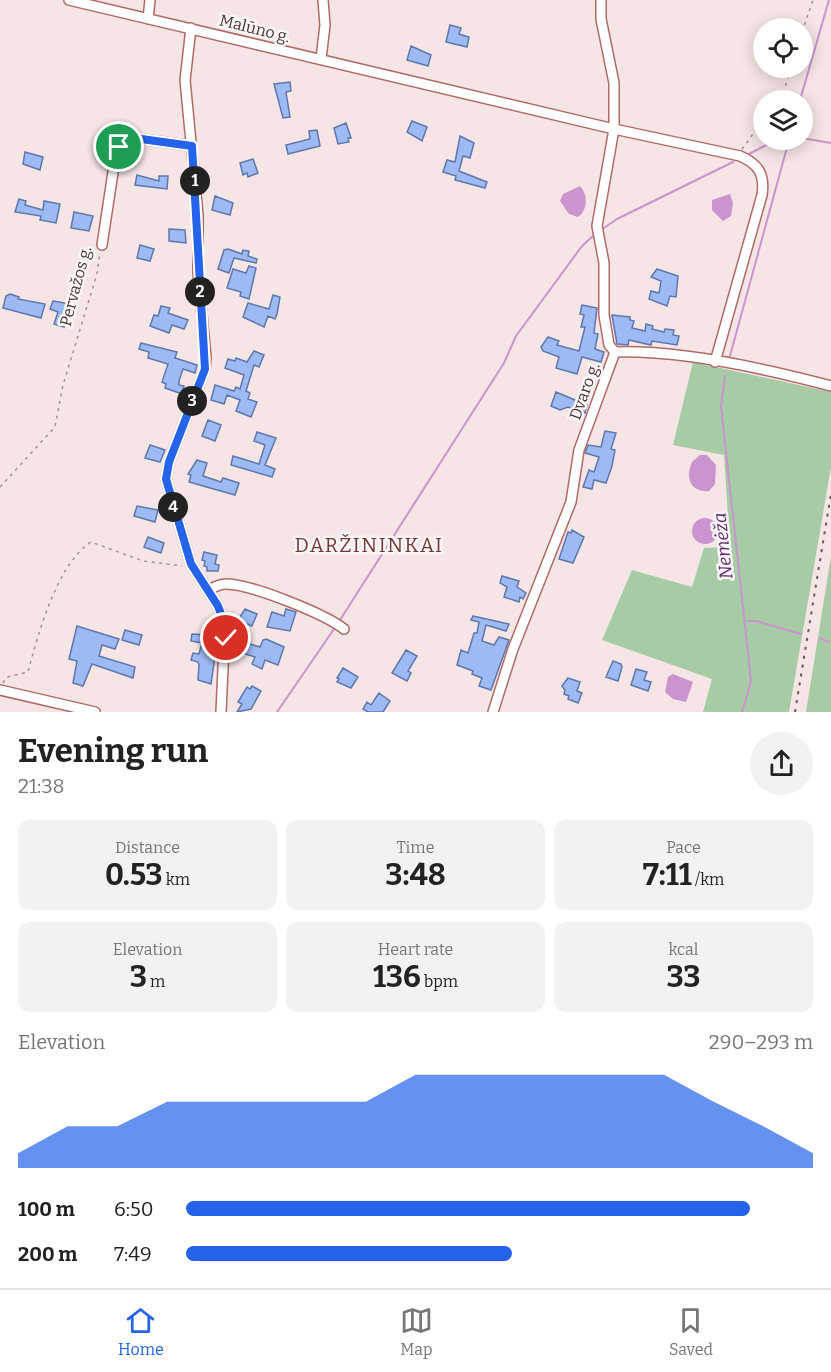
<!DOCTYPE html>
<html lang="en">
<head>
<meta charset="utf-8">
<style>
  body { margin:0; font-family:Bitter,serif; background:#f2f2f2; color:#222; height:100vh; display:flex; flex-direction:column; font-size:22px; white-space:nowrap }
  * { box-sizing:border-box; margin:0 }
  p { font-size:20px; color:#767676 }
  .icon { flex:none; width:33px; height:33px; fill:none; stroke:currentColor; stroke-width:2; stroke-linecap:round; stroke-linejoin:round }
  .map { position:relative; height:712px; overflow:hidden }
  .details { display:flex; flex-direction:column; background:#fff; flex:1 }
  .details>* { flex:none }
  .buttons { position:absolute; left:753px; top:18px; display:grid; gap:12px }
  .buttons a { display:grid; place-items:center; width:60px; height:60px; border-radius:50%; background:#fff; box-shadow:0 3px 15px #0003; font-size:30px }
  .pin { position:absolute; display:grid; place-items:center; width:51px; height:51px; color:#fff; margin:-26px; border:3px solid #fff; border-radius:50%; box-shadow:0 2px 6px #0007 }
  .km { position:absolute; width:30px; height:30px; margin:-15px; border-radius:50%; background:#222; color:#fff; font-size:16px; line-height:30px; text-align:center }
  .round { display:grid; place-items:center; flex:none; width:63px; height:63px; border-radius:32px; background:#f2f2f2 }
  .head { display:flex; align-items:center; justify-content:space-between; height:102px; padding:0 18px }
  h1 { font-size:33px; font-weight:700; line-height:45px }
  .metrics { display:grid; grid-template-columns:repeat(3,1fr); gap:9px; height:102px; padding:6px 18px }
  .metrics div { display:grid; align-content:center; border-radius:12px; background:#f2f2f2; text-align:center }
  .metrics b { font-size:30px; font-weight:700 }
  .metrics small { font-size:16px; font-weight:400 }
  .metrics p { font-size:16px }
  .chart { height:168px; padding:12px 18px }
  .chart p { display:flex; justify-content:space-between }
  .chart svg { width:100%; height:108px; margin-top:6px; fill:#2563eb; opacity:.7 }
  ul { padding:0 18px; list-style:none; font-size:20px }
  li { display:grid; grid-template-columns:96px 72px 1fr; align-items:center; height:45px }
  li i { height:15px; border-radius:8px; background:#2563eb }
  .tab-bar { display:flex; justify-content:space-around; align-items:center; height:84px; border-top:2px solid #e0e0e0; background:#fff; font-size:16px; color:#767676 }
  .tab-bar a { display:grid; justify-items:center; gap:3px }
  .tab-bar .on { color:#2563eb }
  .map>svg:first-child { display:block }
</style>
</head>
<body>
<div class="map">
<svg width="831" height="712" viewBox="0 0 831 712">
  <rect width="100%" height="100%" fill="#f5e5e4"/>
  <!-- green -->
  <path fill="#a6cba5" d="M693 362 831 392V467L789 712H703L712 679 602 640 632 570 692 587 704 548 730 547 724 455 673 445Z
    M831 556V712H806Z"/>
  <!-- water -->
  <path fill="#cb93cf" d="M580 186C588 194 588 210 578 217L569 214 560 201 563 194Z
    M730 194 733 203 731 216 723 221 712 210V200Z
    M700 455H707L716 465 715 484 709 491C690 493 685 477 692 462Z
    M692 531a13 13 0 1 1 26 0a13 13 0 1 1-26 0Z
    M673 674 693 682 686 702 673 699 665 692 668 677Z"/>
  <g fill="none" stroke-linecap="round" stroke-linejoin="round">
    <!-- stream -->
    <path stroke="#cb93cf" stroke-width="2" d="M800 100 829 0
      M802 138 831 143
      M749 154 776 140
      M601 230 617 219 733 162
      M730 356 789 140
      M725 376 721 406 751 681 742 712
      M340 620 504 363 516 336 582 246 594 235
      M747 621H756L801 634
      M820 638 828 642
      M277 712 334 629"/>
  </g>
  <!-- building -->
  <path fill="#9ebaf4" stroke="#5e77ad" stroke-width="1.5" d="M450 25 461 28 459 34 469 37 467 47 446 42Z
    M411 46 431 55 428 66 407 60Z
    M290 82 291 91 286 92 290 117 283 118 274 84Z
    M412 121 427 127 422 141 407 132Z
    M346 123 351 138H348L349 142 338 144 334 128Z
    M317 130 320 146 288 154 286 145 310 139 309 131Z
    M460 136 474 143 470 158 463 156 459 171 487 182 485 188 455 180 456 176 443 172 447 160 455 162Z
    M25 152 43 157 40 170 23 164Z
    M253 159 258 173 248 177 247 173 243 175 240 163Z
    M137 175 159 181V176H168L167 189 135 185Z
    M215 196 233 203 230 215 212 210Z
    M19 199 26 201 25 205 43 210 44 201 60 204 56 223 40 220 41 216 15 212Z
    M74 212 93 216 89 231 71 228Z
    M169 229 185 230 186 243 169 241Z
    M140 245 154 249 150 261 137 258Z
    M228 249 242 254 243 250 249 251 248 256 257 259 256 263 234 258 229 273 218 269 224 250Z
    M249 266 256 268 249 299 240 296 241 292 227 288 233 269 246 273Z
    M657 269 678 276 676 297 670 296 667 306 649 299 651 291 659 293 661 281 651 277Z
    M10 294 19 297 18 299 45 304 41 318 3 308 6 296Z
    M273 295 280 297 277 314 275 319 268 316 264 327 243 317 248 303 269 309Z
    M53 301 71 304 64 327 54 324 58 312 50 309Z
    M582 305 597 308 594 333 598 334 595 349 604 352 601 362 582 357 577 374 556 368 559 357 543 351 541 347 548 337 559 341 557 345 579 351 585 327H581L584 315 580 314Z
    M161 306 170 308 168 313 188 320 184 329 172 325 169 333 150 326 154 315 158 316Z
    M612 315 630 317V320L634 321 632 328 645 331 646 324 653 326 652 329 664 332 665 329 674 330 673 335 679 336 677 345 652 341 651 345 629 340 628 345 617 344Z
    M141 343 177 352 175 358 197 365 195 373 183 369 179 381V385L184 386 182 394 165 388 166 384 162 382 168 364 148 358 149 352 139 349Z
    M254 351 264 355 259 367 254 365 246 391 250 393 248 399 257 402 251 417 236 411 240 400 227 395 224 404 211 400 215 385 234 391 236 387 240 389 244 375 225 368 228 359 235 361 236 358 247 362Z
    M556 392 587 405 585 413 568 407 560 410 551 406Z
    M208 420 221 425 215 441 202 436Z
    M605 431 616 433 611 449 615 450 612 466 606 483 594 480 592 489 583 487 589 470 594 472 599 457 585 453 588 445 601 447Z
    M257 432 276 438 265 465 275 469 272 477 231 465 233 456 259 464 265 445 254 441Z
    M150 445 165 450 160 462 145 458Z
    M197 460 207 463 203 476 221 482 223 478 239 483 235 495 189 482 191 475 188 474Z
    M137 506 158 510 155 522 134 516Z
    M572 530 584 537 573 563 559 559 568 532 571 533Z
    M148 537 164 543 161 553 144 547Z
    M204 552 217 555 215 564 219 565 218 571H207V567L204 566 205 561 202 560Z
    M502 576 519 581 517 587 526 593 523 599 520 597 519 602 504 597 507 587 500 583Z
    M245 609 257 614 252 626 238 620Z
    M286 609 296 612 290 631 267 627 272 612 284 616Z
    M473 616 509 624 506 631 486 625 482 641 494 645 499 637 509 640 491 690 479 686 482 678 472 674 473 671 457 665 461 650 468 653 474 633H477L479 622 471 620Z
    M77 626 119 639 115 649 102 645 99 656 135 667 133 678 92 664 83 686 73 683 77 661 69 659Z
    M125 630 142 635 139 645 122 640Z
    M192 634 209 635 207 649 212 651 211 656H215L211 684 198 680 199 665 198 662 191 660 193 653 199 654 202 643 191 641Z
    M266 639 284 647 278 665 265 660 262 669 252 664 255 657 242 653V650L244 642 260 647 263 640Z
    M406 650 417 656 408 671 411 673 407 681 392 673Z
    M613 661 621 664 622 667 618 681 606 677Z
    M343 668 358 677 351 688 337 682 339 679 337 678Z
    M636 669 647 672 644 680 651 682 648 691 631 685Z
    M568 678 580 682 577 691 582 693 578 703 568 699 569 696 564 694 565 690 562 686Z
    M252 686 261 691 251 709 237 712 242 704 238 702 247 687 250 689Z
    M379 693 390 701 383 712H368L363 709 367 702 371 705Z"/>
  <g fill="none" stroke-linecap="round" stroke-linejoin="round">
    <defs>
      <path id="minor" d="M69 0 614 129 740 156C759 164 765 175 762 195L715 362
        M601 0V19L614 83V129L597 226 604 263V315L609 345 615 352
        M148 19 150 0
        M191 28 185 80 198 215V273L206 357 205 369 169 462 166 479 191 564 218 606 225 625 221 712
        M321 59 325 25 323 0
        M102 245 115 159 124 141 134 138 192 146
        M615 352C681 350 767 369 831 386
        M209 590C214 587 220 584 226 584 251 584 325 614 344 629
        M0 690 95 712
        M493 712 513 649 571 502 579 450 615 352"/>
    </defs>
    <!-- minor casing -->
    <use href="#minor" stroke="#b06b67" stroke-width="12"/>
    <!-- path -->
    <path stroke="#a6908e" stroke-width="1.5" stroke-dasharray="3 4.5" stroke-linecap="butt" d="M802 32 813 0
      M781 100 791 68
      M742 149 764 119
      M0 487 55 427 63 385 97 274 100 252
      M3 683 7 677 28 672C38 634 57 564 91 542L143 561 182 566"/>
    <!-- minor -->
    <use href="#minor" stroke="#fff" stroke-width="9"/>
    <!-- rail -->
    <path stroke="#705552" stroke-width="2" stroke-dasharray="3 6" stroke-linecap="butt" d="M795 712 831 494"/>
  </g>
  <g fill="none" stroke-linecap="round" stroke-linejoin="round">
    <defs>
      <path id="route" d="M119 147 127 139 134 138 192 146 205 369 169 462 166 479 191 564 218 606 225 625 226 638"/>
    </defs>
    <!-- route casing -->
    <use href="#route" stroke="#fff" stroke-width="12"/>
    <!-- route -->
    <use href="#route" stroke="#2563eb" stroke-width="8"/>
  </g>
  <g text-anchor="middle" stroke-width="5" stroke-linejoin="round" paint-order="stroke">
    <!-- street labels -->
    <g font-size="16" fill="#4f312e" stroke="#f7f7f7">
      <text transform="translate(255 28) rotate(14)" y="6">Malūno g.</text>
      <text transform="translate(75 286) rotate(-75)" y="6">Pervažos g.</text>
      <text transform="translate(584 391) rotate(-70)" y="6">Dvaro g.</text>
    </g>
    <!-- water labels -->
    <g font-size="18" font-style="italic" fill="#66246c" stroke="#f7f7f7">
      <text transform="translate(723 546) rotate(-96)" y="6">Nemėža</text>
    </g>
    <!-- quarter labels -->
    <g font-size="20" letter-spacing="1.5" fill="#753634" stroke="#f7f7f7">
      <text x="369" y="552">DARŽININKAI</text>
    </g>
  </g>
</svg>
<div class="buttons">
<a><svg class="icon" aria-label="locate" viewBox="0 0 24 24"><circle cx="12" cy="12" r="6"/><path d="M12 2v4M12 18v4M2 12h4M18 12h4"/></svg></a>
<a><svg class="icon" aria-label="layers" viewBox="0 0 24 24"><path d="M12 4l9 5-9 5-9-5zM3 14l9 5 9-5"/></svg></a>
</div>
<div class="pin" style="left:119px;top:147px;background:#1e9e55"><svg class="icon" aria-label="arrive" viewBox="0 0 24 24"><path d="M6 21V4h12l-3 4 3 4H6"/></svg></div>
<div class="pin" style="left:226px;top:638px;background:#d93025"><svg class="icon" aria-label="check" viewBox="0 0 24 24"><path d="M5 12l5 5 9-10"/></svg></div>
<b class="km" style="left:195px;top:181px">1</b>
<b class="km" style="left:200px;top:292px">2</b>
<b class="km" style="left:192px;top:401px">3</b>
<b class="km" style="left:173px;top:507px">4</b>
</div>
<section class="details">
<div class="head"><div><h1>Evening run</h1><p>21:38</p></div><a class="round"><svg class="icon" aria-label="share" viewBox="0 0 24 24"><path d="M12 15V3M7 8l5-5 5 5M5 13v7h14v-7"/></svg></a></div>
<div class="metrics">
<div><p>Distance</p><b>0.53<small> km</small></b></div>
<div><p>Time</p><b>3:48</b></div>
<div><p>Pace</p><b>7:11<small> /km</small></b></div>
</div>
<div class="metrics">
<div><p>Elevation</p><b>3<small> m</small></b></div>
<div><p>Heart rate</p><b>136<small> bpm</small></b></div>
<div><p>kcal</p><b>33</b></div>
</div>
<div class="chart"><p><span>Elevation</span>290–293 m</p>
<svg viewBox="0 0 160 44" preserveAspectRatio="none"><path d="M0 44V38L10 27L20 27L30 17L40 17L50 17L60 17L70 17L80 6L90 6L100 6L110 6L120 6L130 6L140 17L150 27L160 38V44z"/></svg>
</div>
<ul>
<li><b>100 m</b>6:50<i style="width:90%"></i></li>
<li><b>200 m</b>7:49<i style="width:52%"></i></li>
</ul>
</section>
<nav class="tab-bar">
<a class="on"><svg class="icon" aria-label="home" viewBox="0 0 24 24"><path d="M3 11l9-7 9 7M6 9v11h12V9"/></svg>Home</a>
<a><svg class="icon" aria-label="map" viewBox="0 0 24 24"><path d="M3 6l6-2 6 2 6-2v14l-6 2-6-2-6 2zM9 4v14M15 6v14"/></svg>Map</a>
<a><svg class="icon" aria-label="saved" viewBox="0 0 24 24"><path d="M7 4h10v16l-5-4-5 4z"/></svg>Saved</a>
</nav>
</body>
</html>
